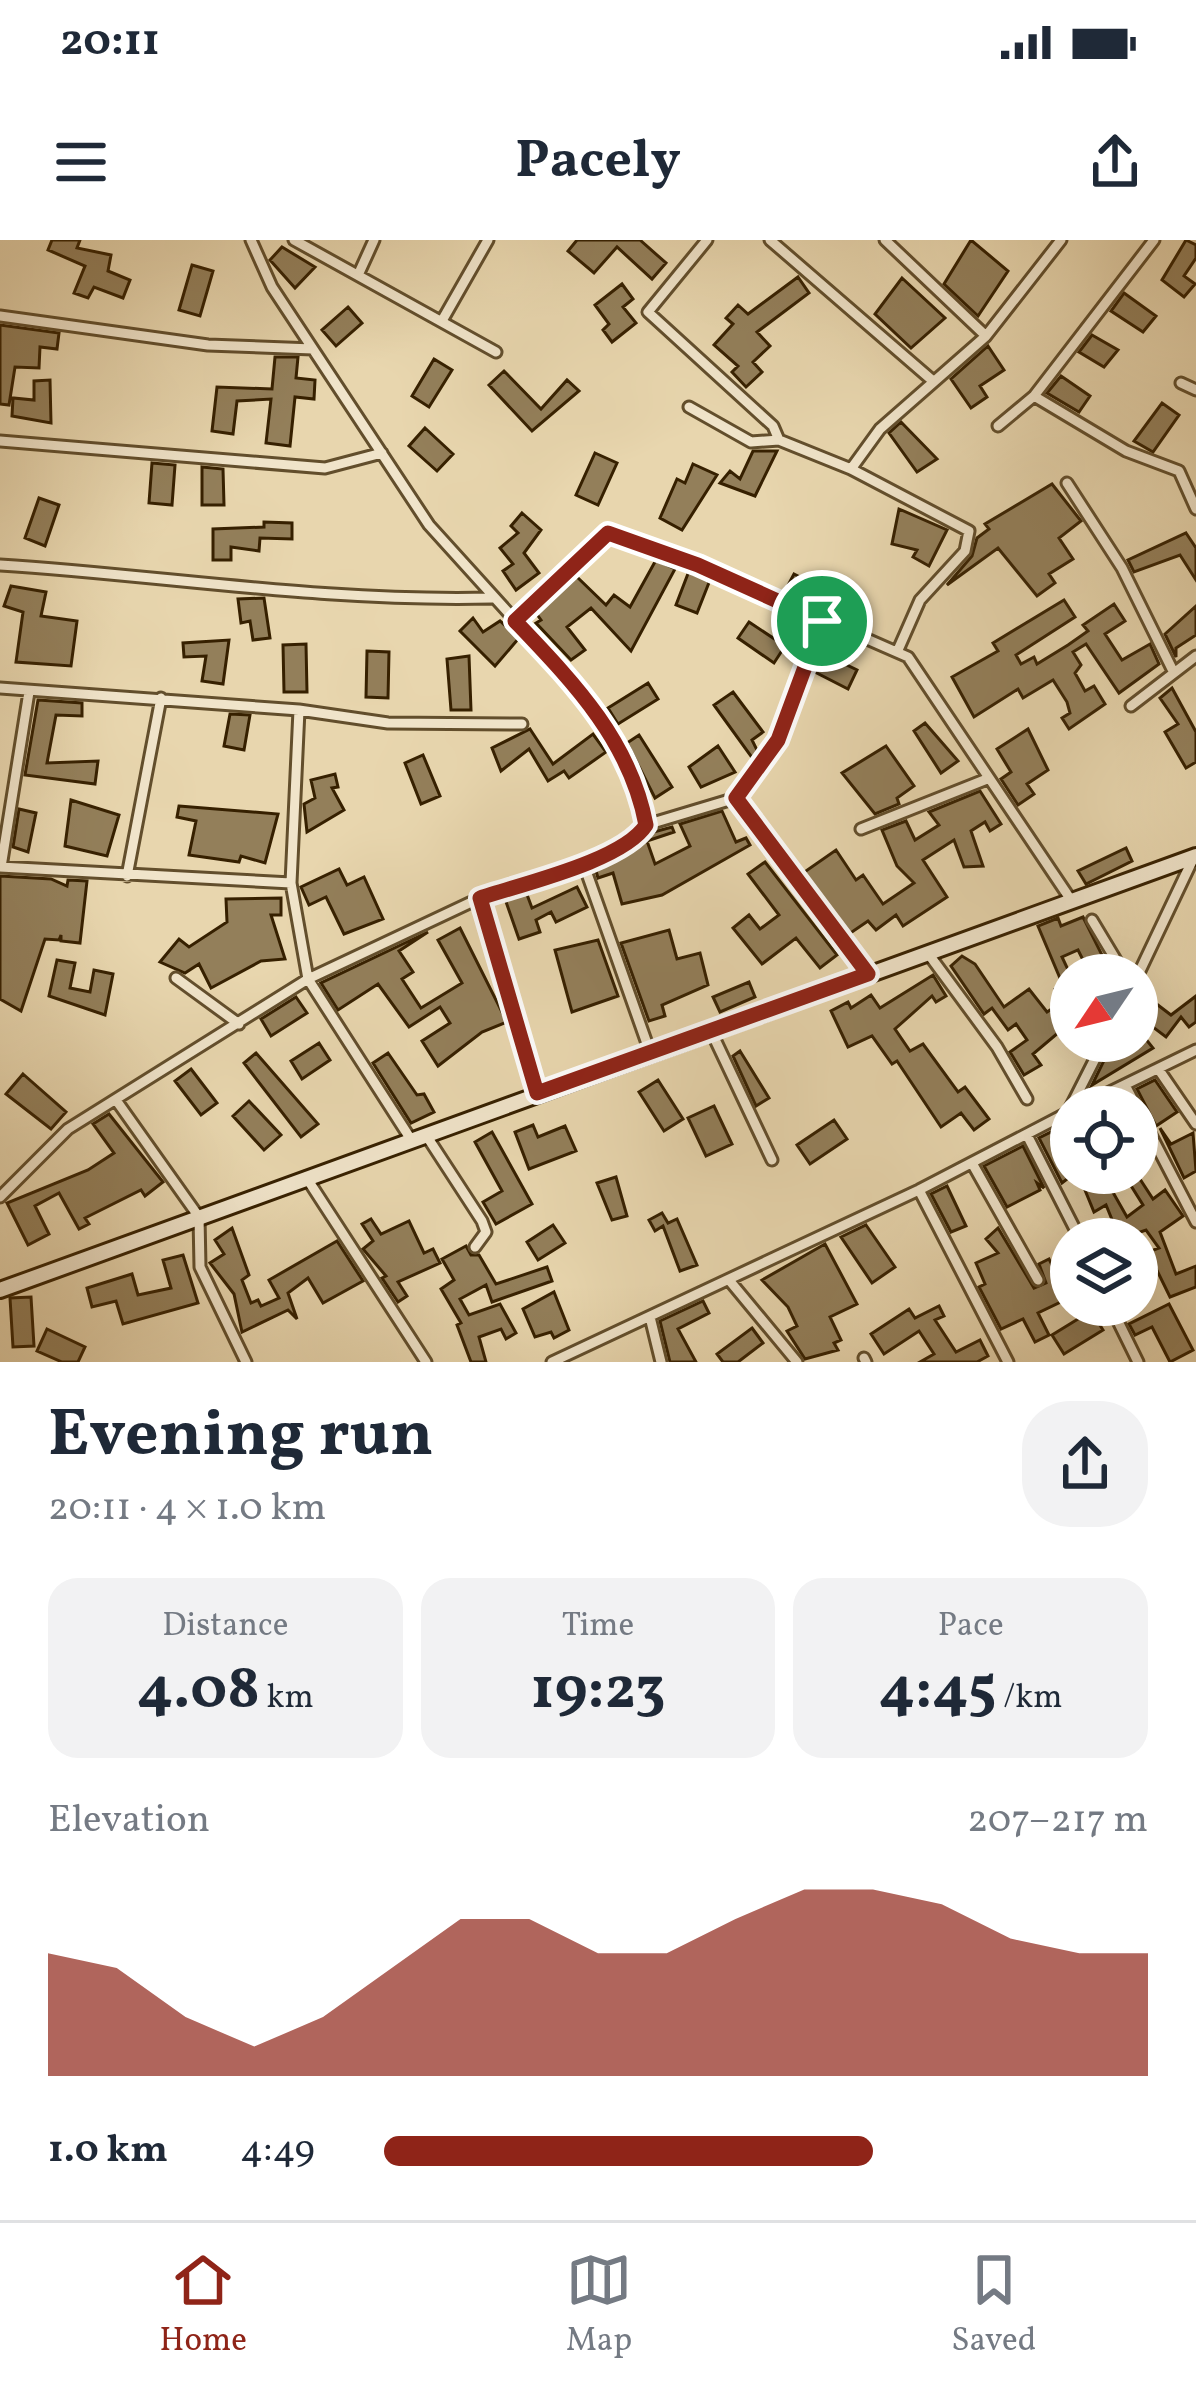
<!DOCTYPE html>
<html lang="en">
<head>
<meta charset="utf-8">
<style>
  body { margin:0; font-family:Vollkorn,serif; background:#f2f2f3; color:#1f2937; height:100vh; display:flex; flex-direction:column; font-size:45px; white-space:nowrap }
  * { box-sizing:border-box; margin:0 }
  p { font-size:39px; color:#747a83 }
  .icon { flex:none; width:66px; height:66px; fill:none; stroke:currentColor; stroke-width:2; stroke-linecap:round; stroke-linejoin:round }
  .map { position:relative; height:1122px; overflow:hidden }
  .side { display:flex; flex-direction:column; background:#fff; flex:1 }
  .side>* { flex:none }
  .needle { width:78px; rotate:235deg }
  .controls { position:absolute; left:1050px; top:714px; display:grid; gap:24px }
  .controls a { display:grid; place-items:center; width:108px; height:108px; border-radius:50%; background:#fff; box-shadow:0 12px 48px #0002; font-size:60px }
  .pin { position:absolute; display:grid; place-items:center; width:102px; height:102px; color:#fff; margin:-51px; border:6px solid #fff; border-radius:50%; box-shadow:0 3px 12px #0007 }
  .round { display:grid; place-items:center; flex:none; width:126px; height:126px; border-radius:48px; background:#f2f2f3 }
  .summary { display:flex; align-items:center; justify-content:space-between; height:204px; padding:0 48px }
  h1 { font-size:66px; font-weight:700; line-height:90px }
  .metrics { display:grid; grid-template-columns:repeat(3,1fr); gap:18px; height:204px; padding:12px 48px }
  .metrics div { display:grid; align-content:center; border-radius:30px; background:#f2f2f3; text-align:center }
  .metrics b { font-size:60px; font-weight:700 }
  .metrics small { font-size:33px; font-weight:400 }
  .metrics p { font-size:33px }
  .chart { height:336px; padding:24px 48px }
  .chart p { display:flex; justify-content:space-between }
  .chart svg { width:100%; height:216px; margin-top:12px; fill:#8f2418; opacity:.7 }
  ul { padding:0 48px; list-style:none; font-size:39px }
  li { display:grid; grid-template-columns:192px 144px 1fr; align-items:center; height:90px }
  li i { height:30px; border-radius:15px; background:#8f2418 }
  .status { display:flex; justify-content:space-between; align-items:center; height:84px; padding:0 60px; background:#fff; direction:ltr }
  .status svg { height:33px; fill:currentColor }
  header { display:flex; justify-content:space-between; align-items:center; height:156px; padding:0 48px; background:#fff; font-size:54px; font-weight:700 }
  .menu { display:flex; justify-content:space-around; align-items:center; height:168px; border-top:3px solid #e0e1e3; background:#fff; font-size:33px; color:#747a83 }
  .menu a { display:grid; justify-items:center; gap:6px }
  .menu .current { color:#8f2418 }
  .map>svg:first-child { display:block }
</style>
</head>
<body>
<div class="status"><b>20:11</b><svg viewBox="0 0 49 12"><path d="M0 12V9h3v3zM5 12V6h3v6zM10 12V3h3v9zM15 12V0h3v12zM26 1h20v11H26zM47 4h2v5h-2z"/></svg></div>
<header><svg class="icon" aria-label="menu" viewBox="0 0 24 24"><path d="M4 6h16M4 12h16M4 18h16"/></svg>Pacely<svg class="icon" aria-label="share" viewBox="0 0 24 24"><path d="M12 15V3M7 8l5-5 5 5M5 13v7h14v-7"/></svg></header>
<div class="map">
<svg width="1196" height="1122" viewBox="0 0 1196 1122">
  <rect width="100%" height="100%" fill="#e8d6ae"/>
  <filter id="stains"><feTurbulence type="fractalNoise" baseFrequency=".00167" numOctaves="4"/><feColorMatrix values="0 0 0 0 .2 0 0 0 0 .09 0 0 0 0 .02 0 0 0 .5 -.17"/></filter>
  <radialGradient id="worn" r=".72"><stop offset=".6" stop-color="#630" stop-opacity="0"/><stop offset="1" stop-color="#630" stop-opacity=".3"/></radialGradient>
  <!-- building -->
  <path fill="#937f5a" stroke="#362000" stroke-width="3" d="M52 0H80L77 8 111 15 108 31 130 40 123 58 94 47 88 58 74 53 85 26 48 10Z
    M577 0H640L666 23 652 39 617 7 594 33 568 11Z
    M971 0 1008 31 978 76 944 44Z
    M1186 0 1196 5V18L1184 36 1195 44 1184 57 1162 40Z
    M282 7 315 27 295 48 270 20Z
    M192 25 213 31 200 76 179 70Z
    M798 37 809 53 757 92 770 106 753 122 762 132 746 147 732 132 738 126 714 105 733 84 726 78 738 65 748 74Z
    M902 38 945 78 911 108 875 74Z
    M622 44 633 59 623 67 636 83 612 102 603 90 609 84 595 65Z
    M1124 53 1156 76 1143 92 1111 71Z
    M348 67 362 83 336 106 322 90Z
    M0 85 59 93 57 109 40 107 39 128 15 127 9 165 0 164Z
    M1092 95 1118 110 1104 127 1079 112Z
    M988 106 1004 130 980 146 987 157 971 168 951 139Z
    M275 117H298L296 138 315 140 314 159 295 157 290 206 266 203 271 159 237 161 233 194 212 191 217 147 272 149Z
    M434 119 452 130 429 167 412 156Z
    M504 131 541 169 567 140 579 151 532 191 489 145Z
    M1061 136 1090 156 1079 172 1047 153Z
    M50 140 51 183 12 176 13 158 34 160V141Z
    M1162 163 1179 175 1153 212 1134 201Z
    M901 182 937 219 917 232 889 193Z
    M425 188 453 214 437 231 409 206Z
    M753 211H777L755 256 720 243 730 231 740 239Z
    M595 213 617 223 598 265 576 255Z
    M152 223 175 225 172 265 149 263Z
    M693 224 717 235 682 290 660 278 677 239 685 243Z
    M202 227 223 229 224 265H202Z
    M1052 244 1081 281 1059 298 1073 319 1049 334 1055 343 1037 356 998 308 947 345 972 316 977 298 989 289 985 284Z
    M39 258 59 265 45 306 25 298Z
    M899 269 947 290 929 326 913 317 917 310 892 304Z
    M522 273 541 290 524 313 539 333 516 350 503 331 513 324 500 308 518 293 511 286Z
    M264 282 292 283V299L260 298 259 311 231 307V320H213V289L264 287Z
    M1186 293 1196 308V340L1180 315 1134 332 1128 320Z
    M656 320 675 329 631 411 591 368 567 387 585 410 571 420 536 383 541 380 536 373 576 336 606 365 614 355 630 367Z
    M689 331 710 340 697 373 676 365Z
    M794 334 828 351 820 366 786 349Z
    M11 346 46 352 41 376 77 381 71 426 16 422 23 372 4 366Z
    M264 358 270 398 253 400 250 381 241 383 238 359Z
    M1064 360 1075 377 1016 415 1021 424 1034 417 1037 424 1068 405 1088 391 1083 385 1114 364 1125 381 1105 394 1122 420 1150 404 1159 424 1119 453 1086 404 1073 412 1081 425 1075 433 1085 451 1094 446 1105 464 1069 489 1062 478 1070 473 1067 462 1053 440 1023 458 1018 449 974 477 952 437 998 411 993 403Z
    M1196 366V395L1176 408V417L1165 394Z
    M473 378 483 392 500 381 519 398 495 426 460 391Z
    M749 382 785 406 774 423 738 398Z
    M229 400 223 444 202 441 206 416 184 417 183 403Z
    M306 404 307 452H284L283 405Z
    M367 411 389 412 388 458 366 457Z
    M820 412 857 430 848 449 813 431Z
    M469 416 471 470H451L447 419Z
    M648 443 658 459 618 484 608 468Z
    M1172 448 1196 492V522L1186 528 1165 492 1178 484 1160 458Z
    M733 452 763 492 752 500 758 512 753 519 714 465Z
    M38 460 82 463V476L56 475 47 523 98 521 95 544 25 535Z
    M230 474 250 475 244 510 224 506Z
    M925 483 958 521 941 533 914 491Z
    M530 489 553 524 593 494 606 512 569 538 564 531 548 541 529 509 501 531 492 508Z
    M1028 489 1048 530 1027 544 1034 554 1018 565 1001 539 1011 532 997 509Z
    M639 495 672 547 655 558 627 503Z
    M718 506 735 532 701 547 689 527Z
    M886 506 914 546 897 558 899 564 875 574 842 533Z
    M423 515 440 556 421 564 405 523Z
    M335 534 338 547 332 548 344 570 307 592 304 564 315 558 311 540Z
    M980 551 1001 584 990 591 985 582 971 591 983 626 964 627 954 600 923 620 947 657 903 686 896 675 876 690 868 681 849 694 803 633 836 610 856 640 863 635 883 664 914 643 897 626 882 590 906 581 915 600 939 585 929 572Z
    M71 560 119 575 107 616 65 606Z
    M179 566 278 574 265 623 241 616 239 622 189 615 196 581 177 577Z
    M19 569 36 573 28 612 13 607Z
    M722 571 736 602 746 598 750 605 662 655 622 664 613 633 598 638 596 631 650 593 672 587 674 592 647 601 655 624 690 606 680 584Z
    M1126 608 1132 621 1086 644 1078 631Z
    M765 622 837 715 820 728 796 698 762 724 733 688 749 675 760 689 779 675 748 634Z
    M339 629 347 645 364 637 383 679 344 694 326 657 309 665 301 647Z
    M0 636 51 639 67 646 68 640 87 641 80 703 61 701V695L59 700 45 699 21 771 0 759Z
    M577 647 587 667 556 682 551 672 536 680 540 692 519 699 505 659 526 652 532 668Z
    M281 658V675H271L285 719 261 721 211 748 199 724 185 733 160 722 179 699 189 707 227 682 226 659Z
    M1083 677 1103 717 1086 726 1078 710 1062 717 1071 736V782L1033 814 1041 825 1024 835 1010 812 1027 800 1016 784 1008 790 992 768 984 774 951 726 962 716 975 724 1004 767 1029 749 1047 772 1064 761 1055 749 1062 743 1038 686 1058 678 1061 686Z
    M460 688 507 782 482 792 438 826 422 801 450 783 440 767 409 787 378 744 338 770 321 743 428 692 399 711 413 732 402 739 421 768 462 743 438 700Z
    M669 690 677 719 700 713 708 745 662 765 665 776 649 781 621 703Z
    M598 700 618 756 572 772 555 710Z
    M57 720 75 723 70 748 90 752 94 730 113 734 105 775 49 756Z
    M933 735 946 756 936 762 932 756 895 789 910 811 923 804 958 852 965 847 989 879 974 890 961 873 941 887 897 821 892 824 872 796 848 807 831 771 848 762 851 768 871 755 880 768Z
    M749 742 755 757 720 772 713 757Z
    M1137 749 1171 775 1196 756V782L1189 787 1181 777 1166 797 1137 775Z
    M296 757 307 773 271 796 261 779Z
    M1137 788 1153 808 1092 845 1112 804 1137 801Z
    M319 803 330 820 302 839 291 821Z
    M740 811 769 858 756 866 733 816Z
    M256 813 318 884 301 897 244 823Z
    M388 813 417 855 424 854 434 872 411 883 373 823Z
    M191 829 217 863 201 875 175 841Z
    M23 834 66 872 51 889 6 854Z
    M658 840 683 879 664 891 639 852Z
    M1155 840 1177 872 1156 886 1137 849Z
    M249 861 281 895 264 910 233 876Z
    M714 866 732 904 706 916 688 878Z
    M109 874 163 942 145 956 141 950 85 978 89 984 79 989 59 953 35 966 49 994 28 1005 7 963 88 930 114 913 93 884Z
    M834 880 847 899 810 924 797 905Z
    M533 885 538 897 565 886 576 911 529 929 515 892Z
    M1160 888 1171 904 1193 893 1196 931 1184 938Z
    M492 892 532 964 496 984 483 962 502 951 475 902Z
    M1051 892 1071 921V936L1062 943 1039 898Z
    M1023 906 1044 948 1037 943 1040 950 1007 967 984 926Z
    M1078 933H1102L1127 977 1143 965 1123 933H1136L1153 959 1165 950 1183 976 1160 992 1176 1034 1196 1026V1047L1170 1057 1148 1012 1159 1008 1146 990 1120 999 1106 965 1094 972Z
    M616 937 627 976 612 980 597 943Z
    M947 946 966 986 951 992 931 954Z
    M662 973 668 983 677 979 697 1025 680 1031 663 986 655 991 649 980Z
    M371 979 381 994 409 981 424 1013 433 1009 440 1023 398 1042 407 1056 398 1062 382 1038 386 1036 363 1009 373 1001 362 984Z
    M553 985 565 1003 538 1020 527 1002Z
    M866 985 895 1027 872 1043 841 997Z
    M232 988 249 1035 242 1040 251 1063 258 1060 261 1066 279 1058 269 1040 337 1001 363 1041 323 1063 308 1038 288 1053 297 1079 288 1070 242 1092 234 1054 210 1023 224 1014 215 1000Z
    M998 988 1034 1048 1046 1043 1039 1024 1049 1019 1058 1037 1071 1031V1057L1038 1073 1049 1095 1035 1102 1023 1079 1001 1089 979 1047 985 1044 976 1023 998 1013 986 999Z
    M825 1004 857 1064 830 1077 841 1100 834 1103 838 1110 805 1119 787 1091 797 1086 788 1067 762 1040Z
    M466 1006 471 1015H479L496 1044 547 1027 552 1041 492 1062 486 1045 460 1059 469 1075 500 1064 516 1093 506 1099 501 1089 479 1097 486 1122H471L457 1085 461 1083 441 1049 454 1040 442 1019Z
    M183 1015 198 1063 123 1084 116 1061 92 1067 87 1048 132 1034 138 1055 171 1048 163 1020Z
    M554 1052 569 1090 554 1098 551 1092 535 1097 523 1069Z
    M31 1057 34 1106 13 1107 10 1058Z
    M703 1061 709 1073 678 1089 696 1122H670L660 1081Z
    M1169 1064 1193 1110 1170 1122 1152 1087 1135 1095 1129 1084Z
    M939 1066 944 1076 935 1080 956 1112 980 1100 988 1116 977 1122H920L934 1114 919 1091 884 1114 871 1094 909 1069 915 1078Z
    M1091 1071 1103 1090 1064 1114 1052 1095Z
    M752 1088 763 1103 738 1122H723L717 1114Z
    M47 1089 85 1107 78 1122H62L37 1111Z"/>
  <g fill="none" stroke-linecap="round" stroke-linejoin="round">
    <defs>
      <path id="minor" d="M251 0 272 47 429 285 600 474 618 504 646 585 585 628 650 812
        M294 0 496 112
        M707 0 648 72 773 186 779 200
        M770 0 933 141
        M885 0 986 96
        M359 33 374 0
        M0 76 208 105 313 109
        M443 79 488 0
        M1181 143 1196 150
        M1034 156 1154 0
        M689 167 751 202 779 200 851 229 969 291 965 311 920 360 898 410
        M998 186 1034 156 1126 211 1179 231 1196 269
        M0 201 325 228 382 213
        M851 229 880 189 986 96 1061 0
        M1067 243 1122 328 1174 433
        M0 325C169 336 321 362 492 358
        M515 381 608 293 698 325 908 417 1071 660
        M0 448 299 470 388 483 522 484
        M1131 466 1196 416
        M299 470 291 643 308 739 410 898
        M736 558 867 734
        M646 585 736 558 778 500 822 381
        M861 589 987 539
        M0 627 291 643
        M1 627 29 452
        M127 636 161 458
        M480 658 537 852
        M1092 680 1125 735
        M927 712 997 807 1027 859
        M1137 737 1194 617
        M176 738 239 784
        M711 791 772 920
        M1159 830 1196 884
        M1125 845 1196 982
        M116 860 199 977 200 1027 246 1122
        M1079 867 1196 810
        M1068 872 1104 801
        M426 895 482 981 486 992 475 1007
        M1027 895 1080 999
        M972 923 1038 1040
        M306 937 426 1122
        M919 950 1008 1122
        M0 957 68 889 308 739 480 658 586 623
        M729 1040 797 1122
        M1110 1065 1138 1122
        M650 1077 661 1122
        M864 1118 866 1122
        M552 1122 919 950 1071 871"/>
      <path id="secondary" d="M0 1050 1196 616"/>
    </defs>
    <!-- minor casing -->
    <use href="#minor" stroke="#624e2c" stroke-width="15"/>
    <!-- secondary casing -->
    <use href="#secondary" stroke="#362000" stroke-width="20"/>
    <!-- minor -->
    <use href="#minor" stroke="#f0e4ca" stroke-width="9"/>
    <!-- secondary -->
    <use href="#secondary" stroke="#f0e4ca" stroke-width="14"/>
  </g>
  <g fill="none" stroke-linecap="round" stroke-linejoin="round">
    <defs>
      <path id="route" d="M608 293 698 325 822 381 778 500 736 558 868 734 537 853 480 658C521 644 623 621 646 585 630 500 573 442 515 381Z"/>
    </defs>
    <!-- route casing -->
    <use href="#route" stroke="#fff" stroke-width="24"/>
    <!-- route -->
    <use href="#route" stroke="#8f2418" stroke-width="15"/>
  </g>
  <rect width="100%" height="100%" filter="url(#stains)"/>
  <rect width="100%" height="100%" fill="url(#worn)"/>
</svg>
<div class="controls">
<a><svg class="needle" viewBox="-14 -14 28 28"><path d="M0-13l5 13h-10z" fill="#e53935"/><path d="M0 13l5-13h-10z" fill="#747a83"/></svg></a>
<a><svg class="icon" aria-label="locate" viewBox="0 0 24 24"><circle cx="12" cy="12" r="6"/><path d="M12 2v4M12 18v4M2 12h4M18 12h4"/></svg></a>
<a><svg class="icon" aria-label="layers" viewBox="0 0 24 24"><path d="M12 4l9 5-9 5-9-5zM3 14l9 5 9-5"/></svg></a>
</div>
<div class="pin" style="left:822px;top:381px;background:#1e9e55"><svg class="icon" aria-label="arrive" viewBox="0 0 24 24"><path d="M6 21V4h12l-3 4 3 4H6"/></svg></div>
</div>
<section class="side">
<div class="summary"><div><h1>Evening run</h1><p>20:11 · 4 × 1.0 km</p></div><a class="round"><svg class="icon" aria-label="share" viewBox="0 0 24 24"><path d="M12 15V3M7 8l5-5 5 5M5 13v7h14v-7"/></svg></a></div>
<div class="metrics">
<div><p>Distance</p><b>4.08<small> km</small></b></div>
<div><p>Time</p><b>19:23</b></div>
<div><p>Pace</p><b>4:45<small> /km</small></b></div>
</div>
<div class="chart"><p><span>Elevation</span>207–217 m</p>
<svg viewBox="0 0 160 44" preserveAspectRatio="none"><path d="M0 44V19L10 22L20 32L30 38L40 32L50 22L60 12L70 12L80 19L90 19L100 12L110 6L120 6L130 9L140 16L150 19L160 19V44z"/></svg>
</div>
<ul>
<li><b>1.0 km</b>4:49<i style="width:64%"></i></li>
</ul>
</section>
<nav class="menu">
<a class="current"><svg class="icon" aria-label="home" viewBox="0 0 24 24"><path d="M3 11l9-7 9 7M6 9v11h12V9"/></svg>Home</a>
<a><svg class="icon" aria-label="map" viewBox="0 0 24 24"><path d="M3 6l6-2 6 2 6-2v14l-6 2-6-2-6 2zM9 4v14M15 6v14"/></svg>Map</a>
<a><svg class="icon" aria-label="saved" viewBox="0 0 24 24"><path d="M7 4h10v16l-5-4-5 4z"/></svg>Saved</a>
</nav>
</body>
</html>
